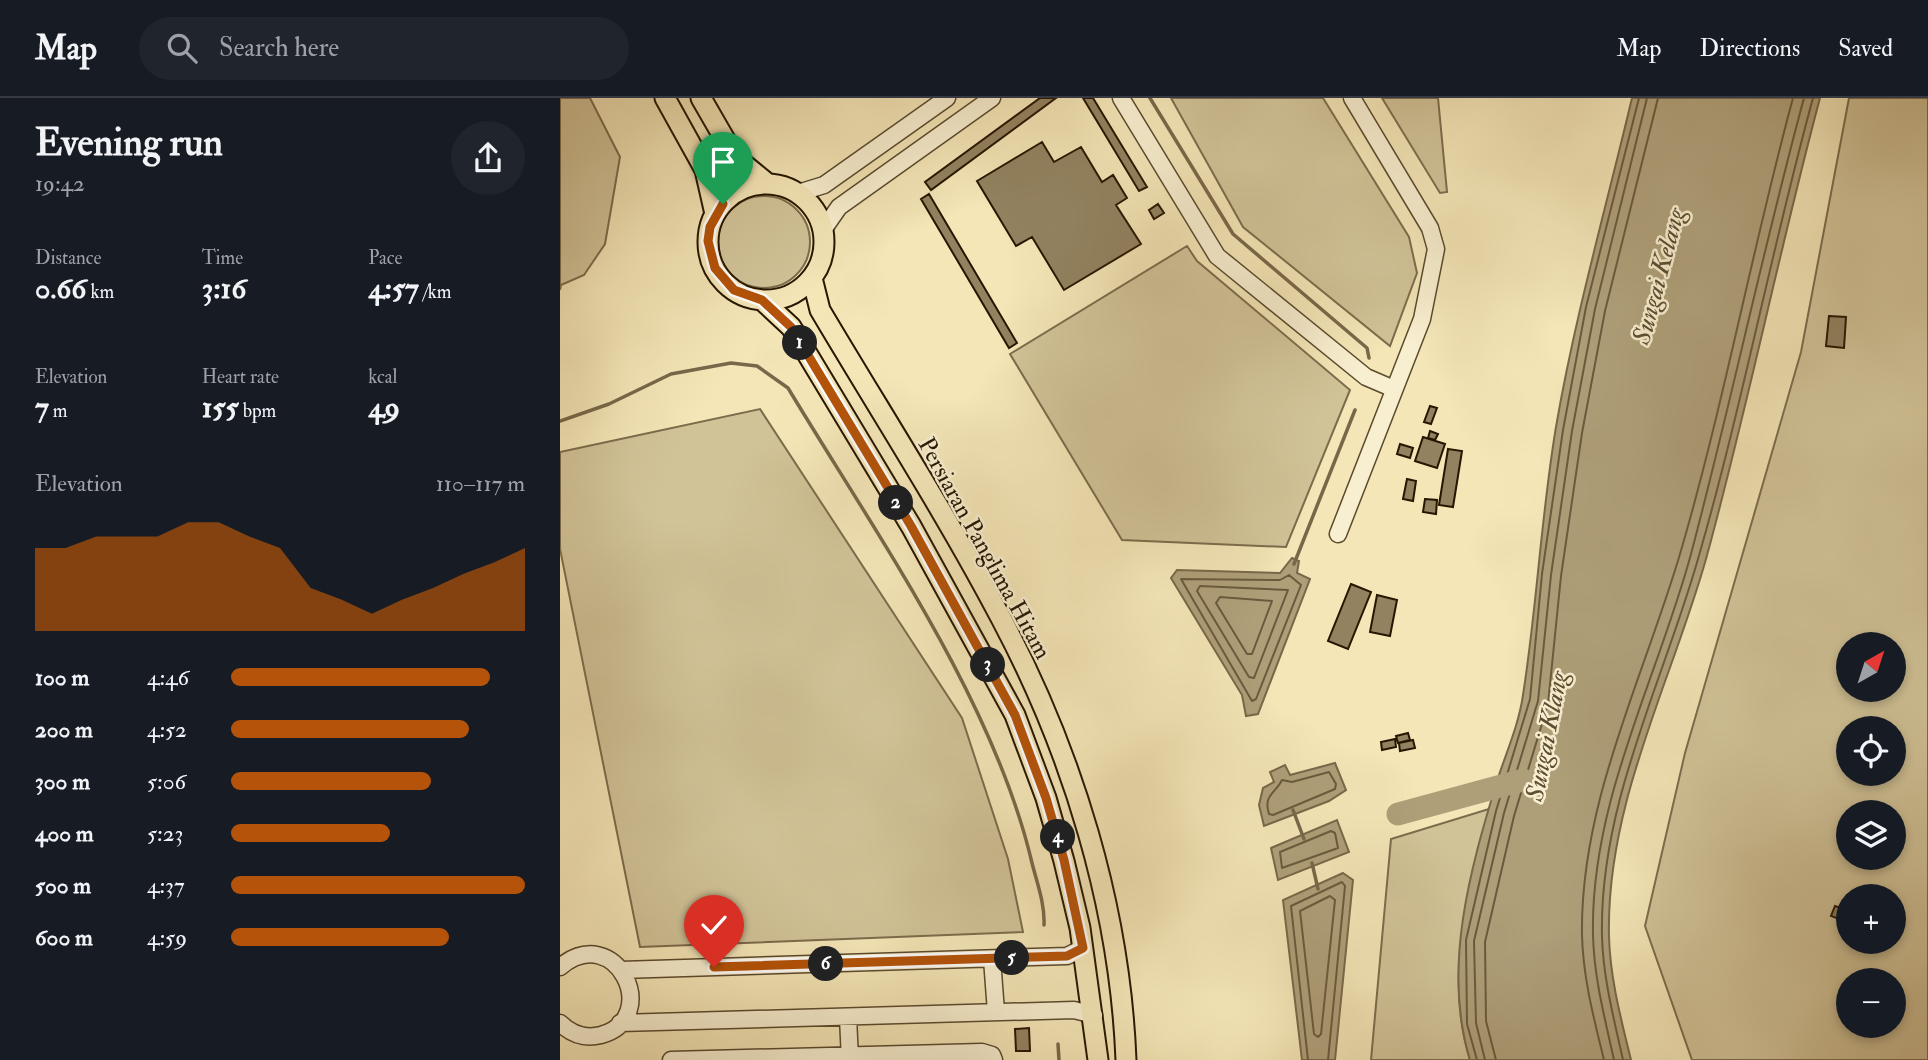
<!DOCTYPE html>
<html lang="en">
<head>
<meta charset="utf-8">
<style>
  body { margin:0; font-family:"IM FELL Double Pica",serif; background:#20242c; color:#f1f3f6; height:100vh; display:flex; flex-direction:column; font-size:26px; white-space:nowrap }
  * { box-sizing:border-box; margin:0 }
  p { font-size:23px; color:#9ea1a6 }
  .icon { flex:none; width:38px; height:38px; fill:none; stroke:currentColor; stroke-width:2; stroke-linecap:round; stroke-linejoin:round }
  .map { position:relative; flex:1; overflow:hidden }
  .sheet { display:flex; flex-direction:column; background:#171b24; width:560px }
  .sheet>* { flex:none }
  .needle { width:46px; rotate:39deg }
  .fabs { position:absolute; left:1276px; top:534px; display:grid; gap:14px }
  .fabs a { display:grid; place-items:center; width:70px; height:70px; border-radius:50%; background:#171b24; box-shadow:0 4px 10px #0003; font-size:35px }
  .pin { position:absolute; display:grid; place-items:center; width:60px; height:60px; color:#fff; margin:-72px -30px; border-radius:50% 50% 50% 0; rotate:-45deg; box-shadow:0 0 7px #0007 }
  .pin .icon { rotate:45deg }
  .km { position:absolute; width:35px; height:35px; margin:-18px; border-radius:50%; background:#222; color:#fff; font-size:19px; line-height:35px; text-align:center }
  .round { display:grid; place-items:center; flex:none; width:74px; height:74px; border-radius:37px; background:#20242c }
  .headline { display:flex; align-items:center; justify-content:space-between; height:119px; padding:0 35px }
  h1 { font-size:38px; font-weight:700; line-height:52px }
  .metrics { display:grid; grid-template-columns:repeat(3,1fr); gap:10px; height:119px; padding:7px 35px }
  .metrics div { display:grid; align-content:center }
  .metrics b { font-size:30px; font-weight:700 }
  .metrics small { font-size:19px; font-weight:400 }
  .metrics p { font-size:19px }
  .chart { height:196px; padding:14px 35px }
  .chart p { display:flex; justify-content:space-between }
  .chart svg { width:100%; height:126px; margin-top:7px; fill:#b45309; opacity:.7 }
  ul { padding:0 35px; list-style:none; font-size:23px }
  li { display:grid; grid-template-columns:112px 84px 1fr; align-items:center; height:52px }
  li i { height:18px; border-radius:9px; background:#b45309 }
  header { display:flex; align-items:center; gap:42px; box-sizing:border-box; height:98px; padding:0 35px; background:#171b24; border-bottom:2px solid #363941 }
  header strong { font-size:33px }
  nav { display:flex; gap:38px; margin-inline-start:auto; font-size:24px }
  .search { width:490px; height:63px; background:#20242c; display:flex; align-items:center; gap:18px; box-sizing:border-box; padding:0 24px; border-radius:38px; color:#9ea1a6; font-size:26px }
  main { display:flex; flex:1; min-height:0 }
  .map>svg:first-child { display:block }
</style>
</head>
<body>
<header>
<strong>Map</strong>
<div class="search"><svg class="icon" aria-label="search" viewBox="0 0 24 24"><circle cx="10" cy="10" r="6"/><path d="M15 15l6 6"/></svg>Search here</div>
<nav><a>Map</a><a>Directions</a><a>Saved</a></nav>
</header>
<main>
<section class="sheet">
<div class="headline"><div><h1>Evening run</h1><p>19:42</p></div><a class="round"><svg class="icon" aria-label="share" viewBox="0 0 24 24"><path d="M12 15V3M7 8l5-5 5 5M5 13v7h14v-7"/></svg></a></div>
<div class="metrics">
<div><p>Distance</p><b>0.66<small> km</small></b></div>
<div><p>Time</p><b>3:16</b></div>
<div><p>Pace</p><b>4:57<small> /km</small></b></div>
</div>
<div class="metrics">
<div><p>Elevation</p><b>7<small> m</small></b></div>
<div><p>Heart rate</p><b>155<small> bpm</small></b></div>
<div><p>kcal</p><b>49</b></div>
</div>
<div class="chart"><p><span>Elevation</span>110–117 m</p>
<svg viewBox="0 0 160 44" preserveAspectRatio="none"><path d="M0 44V15L10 15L20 11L30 11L40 11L50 6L60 6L70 11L80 15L90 29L100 33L110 38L120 33L130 29L140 24L150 20L160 15V44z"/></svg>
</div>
<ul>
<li><b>100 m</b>4:46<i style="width:88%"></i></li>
<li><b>200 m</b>4:52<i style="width:81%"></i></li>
<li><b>300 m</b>5:06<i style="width:68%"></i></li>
<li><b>400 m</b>5:23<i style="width:54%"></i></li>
<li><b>500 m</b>4:37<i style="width:100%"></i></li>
<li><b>600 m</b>4:59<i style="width:74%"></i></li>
</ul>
</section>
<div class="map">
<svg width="1368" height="962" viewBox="0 0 1368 962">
  <rect width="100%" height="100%" fill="#f4e6b7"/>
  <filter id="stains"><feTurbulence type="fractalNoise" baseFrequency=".00286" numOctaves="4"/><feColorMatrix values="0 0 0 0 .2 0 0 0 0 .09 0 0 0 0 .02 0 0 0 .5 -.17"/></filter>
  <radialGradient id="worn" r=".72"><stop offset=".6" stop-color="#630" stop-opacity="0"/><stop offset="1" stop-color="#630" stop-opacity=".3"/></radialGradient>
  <!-- green -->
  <path fill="#d1c398" stroke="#7c6c4c" stroke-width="2" fill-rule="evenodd" d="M0 0H30L60 59 45 146 24 177 1 187 0 192Z
    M611 0H763L849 139 857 175 830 248 683 129Z
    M822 0H878L887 94 880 95Z
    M1289 0H1368V962H1132L1085 828 1125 655 1241 254ZM1288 546H1334V592H1288ZM1288 630H1334V676H1288ZM1288 714H1334V760H1288ZM1288 798H1334V844H1288ZM1288 882H1334V928H1288Z
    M158 144a46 46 0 1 1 92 0a46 46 0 1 1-92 0Z
    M627 148 637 163 790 292 726 449 562 442 450 256Z
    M200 311 402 620 448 761 463 834 80 849 0 451V354Z
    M929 711C909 797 883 874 910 962H811L831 741Z"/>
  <!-- water -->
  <path fill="#ae9f79" stroke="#786849" stroke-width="2" d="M1072 0H1260C1219 153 1188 308 1146 461 1111 585 1046 706 1049 838 1050 880 1061 921 1071 962H910C882 870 910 772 937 683 946 655 959 626 963 597 977 508 981 418 996 329 1015 218 1046 110 1072 0Z
    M732 460 739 463 737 475 750 481 698 616 686 618 682 597 611 480 617 472 720 475Z
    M775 665 786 692 769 703 704 728 699 707 703 690 714 684 710 674 725 667 730 677Z
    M777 722 789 754 718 782 711 750Z
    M783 775 793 782 775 962H742L723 802Z"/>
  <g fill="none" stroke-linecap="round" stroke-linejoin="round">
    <!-- shore -->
    <path stroke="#6a5a3d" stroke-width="2" d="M729 477 741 487 696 601 692 603 621 481 720 482Z
      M640 488 728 492 694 580 689 579 637 493Z
      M660 499 712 503 692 556H687L656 505Z
      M769 674 776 686 775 691 713 717 709 716C703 697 715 696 722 682L732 684Z
      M771 733 775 735 778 750 722 770 720 754Z
      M770 798 775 802 761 936 758 939 754 936 740 813Z
      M748 962 731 808 782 784 785 788 768 962
      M917 962 907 926 906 842 936 713 970 601 982 476 1003 332 1026 209 1079 0
      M925 962 916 925 914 843 944 715 978 603 991 477 1012 333 1035 211 1087 0
      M936 962 926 923 925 844 954 718 988 606 1001 478 1022 335 1045 213 1098 0
      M1044 962C1034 921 1023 880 1022 837 1020 705 1083 581 1120 456 1164 306 1192 151 1233 0
      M1054 962C1045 921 1034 880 1033 837 1030 704 1097 582 1131 456 1171 305 1203 151 1244 0
      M1063 962C1054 921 1043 880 1042 838 1039 707 1103 584 1138 461 1182 309 1211 153 1253 0"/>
    <!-- stream -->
    <path stroke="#786849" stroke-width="3.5" d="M590 0 673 136 807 250 809 260
      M0 323 49 306 111 276 171 265 197 268 228 290C314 433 434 602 472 765 477 785 485 806 484 827
      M734 466 795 312
      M733 712 744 741
      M752 765 758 791
      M498 946 499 962"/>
    <!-- river -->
    <path stroke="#ae9f79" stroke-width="23" d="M838 716 963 682"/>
  </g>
  <!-- building -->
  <path fill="#928260" stroke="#271601" stroke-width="2" d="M480 0H496L371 92 365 84Z
    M523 0H533L587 89 579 93Z
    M482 44 494 64 521 49 542 84 553 77 567 100 556 107 581 146 504 192 472 139 456 148 417 83Z
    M369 96 457 245 449 250 361 101Z
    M598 106 604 115 594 121 589 112Z
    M1269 218 1286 219 1284 250 1266 248Z
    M870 308 877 310 871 326 864 324Z
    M870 333 878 336 875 342 868 340Z
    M863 339 885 346 877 370 855 363Z
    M840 346 853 350 850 360 837 356Z
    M888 351 902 353 893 409 879 407Z
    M847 381 856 383 853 403 843 401Z
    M865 401 877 402 876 416 863 414Z
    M791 486 811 494 788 551 768 543Z
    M817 497 837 502 830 538 810 534Z
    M848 635 850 642 838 645 836 638Z
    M835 641 836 649 822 652 821 644Z
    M853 642 855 650 840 653 839 645Z
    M1275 808 1286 812 1282 822 1271 818Z
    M469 930 470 953H456L455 931Z"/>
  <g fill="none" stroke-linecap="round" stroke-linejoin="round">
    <defs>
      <path id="minor" d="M561 0 657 158 806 279 834 291
        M238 95 264 87 387 0
        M263 132 279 109 432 0
        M778 436 862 221 876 151 870 130 792 0
        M432 861 436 914
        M0 869C56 822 103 920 41 937 25 941 11 936 0 925
        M61 872 507 858 523 850
        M288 919 290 962
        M60 925 514 912 534 917
        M111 962 422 954 432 957 434 962"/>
      <path id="major" d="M105 0 145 72 155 116
        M141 0 175 59 208 86
        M148 144a58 58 0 1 1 116 0a58 58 0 1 1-116 0Z
        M252 180 260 212C321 315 387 417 442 522 513 656 560 810 566 962
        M202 202 231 229 351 428 455 617 486 700 504 763 520 830 538 962"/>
    </defs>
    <!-- minor casing -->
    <use href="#minor" stroke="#5a4a2e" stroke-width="19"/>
    <!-- major casing -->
    <use href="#major" stroke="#271601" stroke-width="23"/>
    <!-- minor -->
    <use href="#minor" stroke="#f8efd0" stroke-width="16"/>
    <!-- major -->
    <use href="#major" stroke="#f4e6b7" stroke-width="19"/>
  </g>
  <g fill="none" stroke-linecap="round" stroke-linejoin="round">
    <defs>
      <path id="route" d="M154 869 507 858 523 850 504 762 486 700 455 617 351 428 231 229 202 202 174 192 155 170 148 143 150 129 163 106"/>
    </defs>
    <!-- route casing -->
    <use href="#route" stroke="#fff" stroke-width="14"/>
    <!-- route -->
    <use href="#route" stroke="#b45309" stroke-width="9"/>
  </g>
  <g text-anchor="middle" stroke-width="5" stroke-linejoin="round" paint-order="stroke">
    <!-- street labels -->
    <g font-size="24" fill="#271601" stroke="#f8efd0">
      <text transform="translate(425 450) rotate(61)" y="8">Persiaran Panglima Hitam</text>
    </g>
    <!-- water labels -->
    <g font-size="26" font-style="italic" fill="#5d4d31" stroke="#f8efd0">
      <text transform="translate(1098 178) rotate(-75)" y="9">Sungai Kelang</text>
      <text transform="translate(986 638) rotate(-79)" y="9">Sungai Klang</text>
    </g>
  </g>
  <rect width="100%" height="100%" filter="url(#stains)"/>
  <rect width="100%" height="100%" fill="url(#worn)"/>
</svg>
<div class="fabs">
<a><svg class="needle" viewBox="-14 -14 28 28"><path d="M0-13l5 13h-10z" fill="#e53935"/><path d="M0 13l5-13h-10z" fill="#9ea1a6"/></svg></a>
<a><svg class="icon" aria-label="locate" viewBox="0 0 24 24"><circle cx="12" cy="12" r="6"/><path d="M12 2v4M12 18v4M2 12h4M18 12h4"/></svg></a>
<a><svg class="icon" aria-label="layers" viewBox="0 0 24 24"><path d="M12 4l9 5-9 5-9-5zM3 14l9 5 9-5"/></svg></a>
<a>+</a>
<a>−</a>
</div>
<div class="pin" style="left:163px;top:106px;background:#1e9e55"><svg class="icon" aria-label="arrive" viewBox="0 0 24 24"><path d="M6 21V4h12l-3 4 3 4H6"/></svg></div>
<div class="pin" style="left:154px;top:869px;background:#d93025"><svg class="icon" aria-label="check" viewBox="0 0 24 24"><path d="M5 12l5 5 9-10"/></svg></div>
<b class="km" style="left:240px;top:245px">1</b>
<b class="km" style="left:336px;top:405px">2</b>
<b class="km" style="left:428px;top:567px">3</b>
<b class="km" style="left:498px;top:739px">4</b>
<b class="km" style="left:452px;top:860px">5</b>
<b class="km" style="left:266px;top:866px">6</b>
</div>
</main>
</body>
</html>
